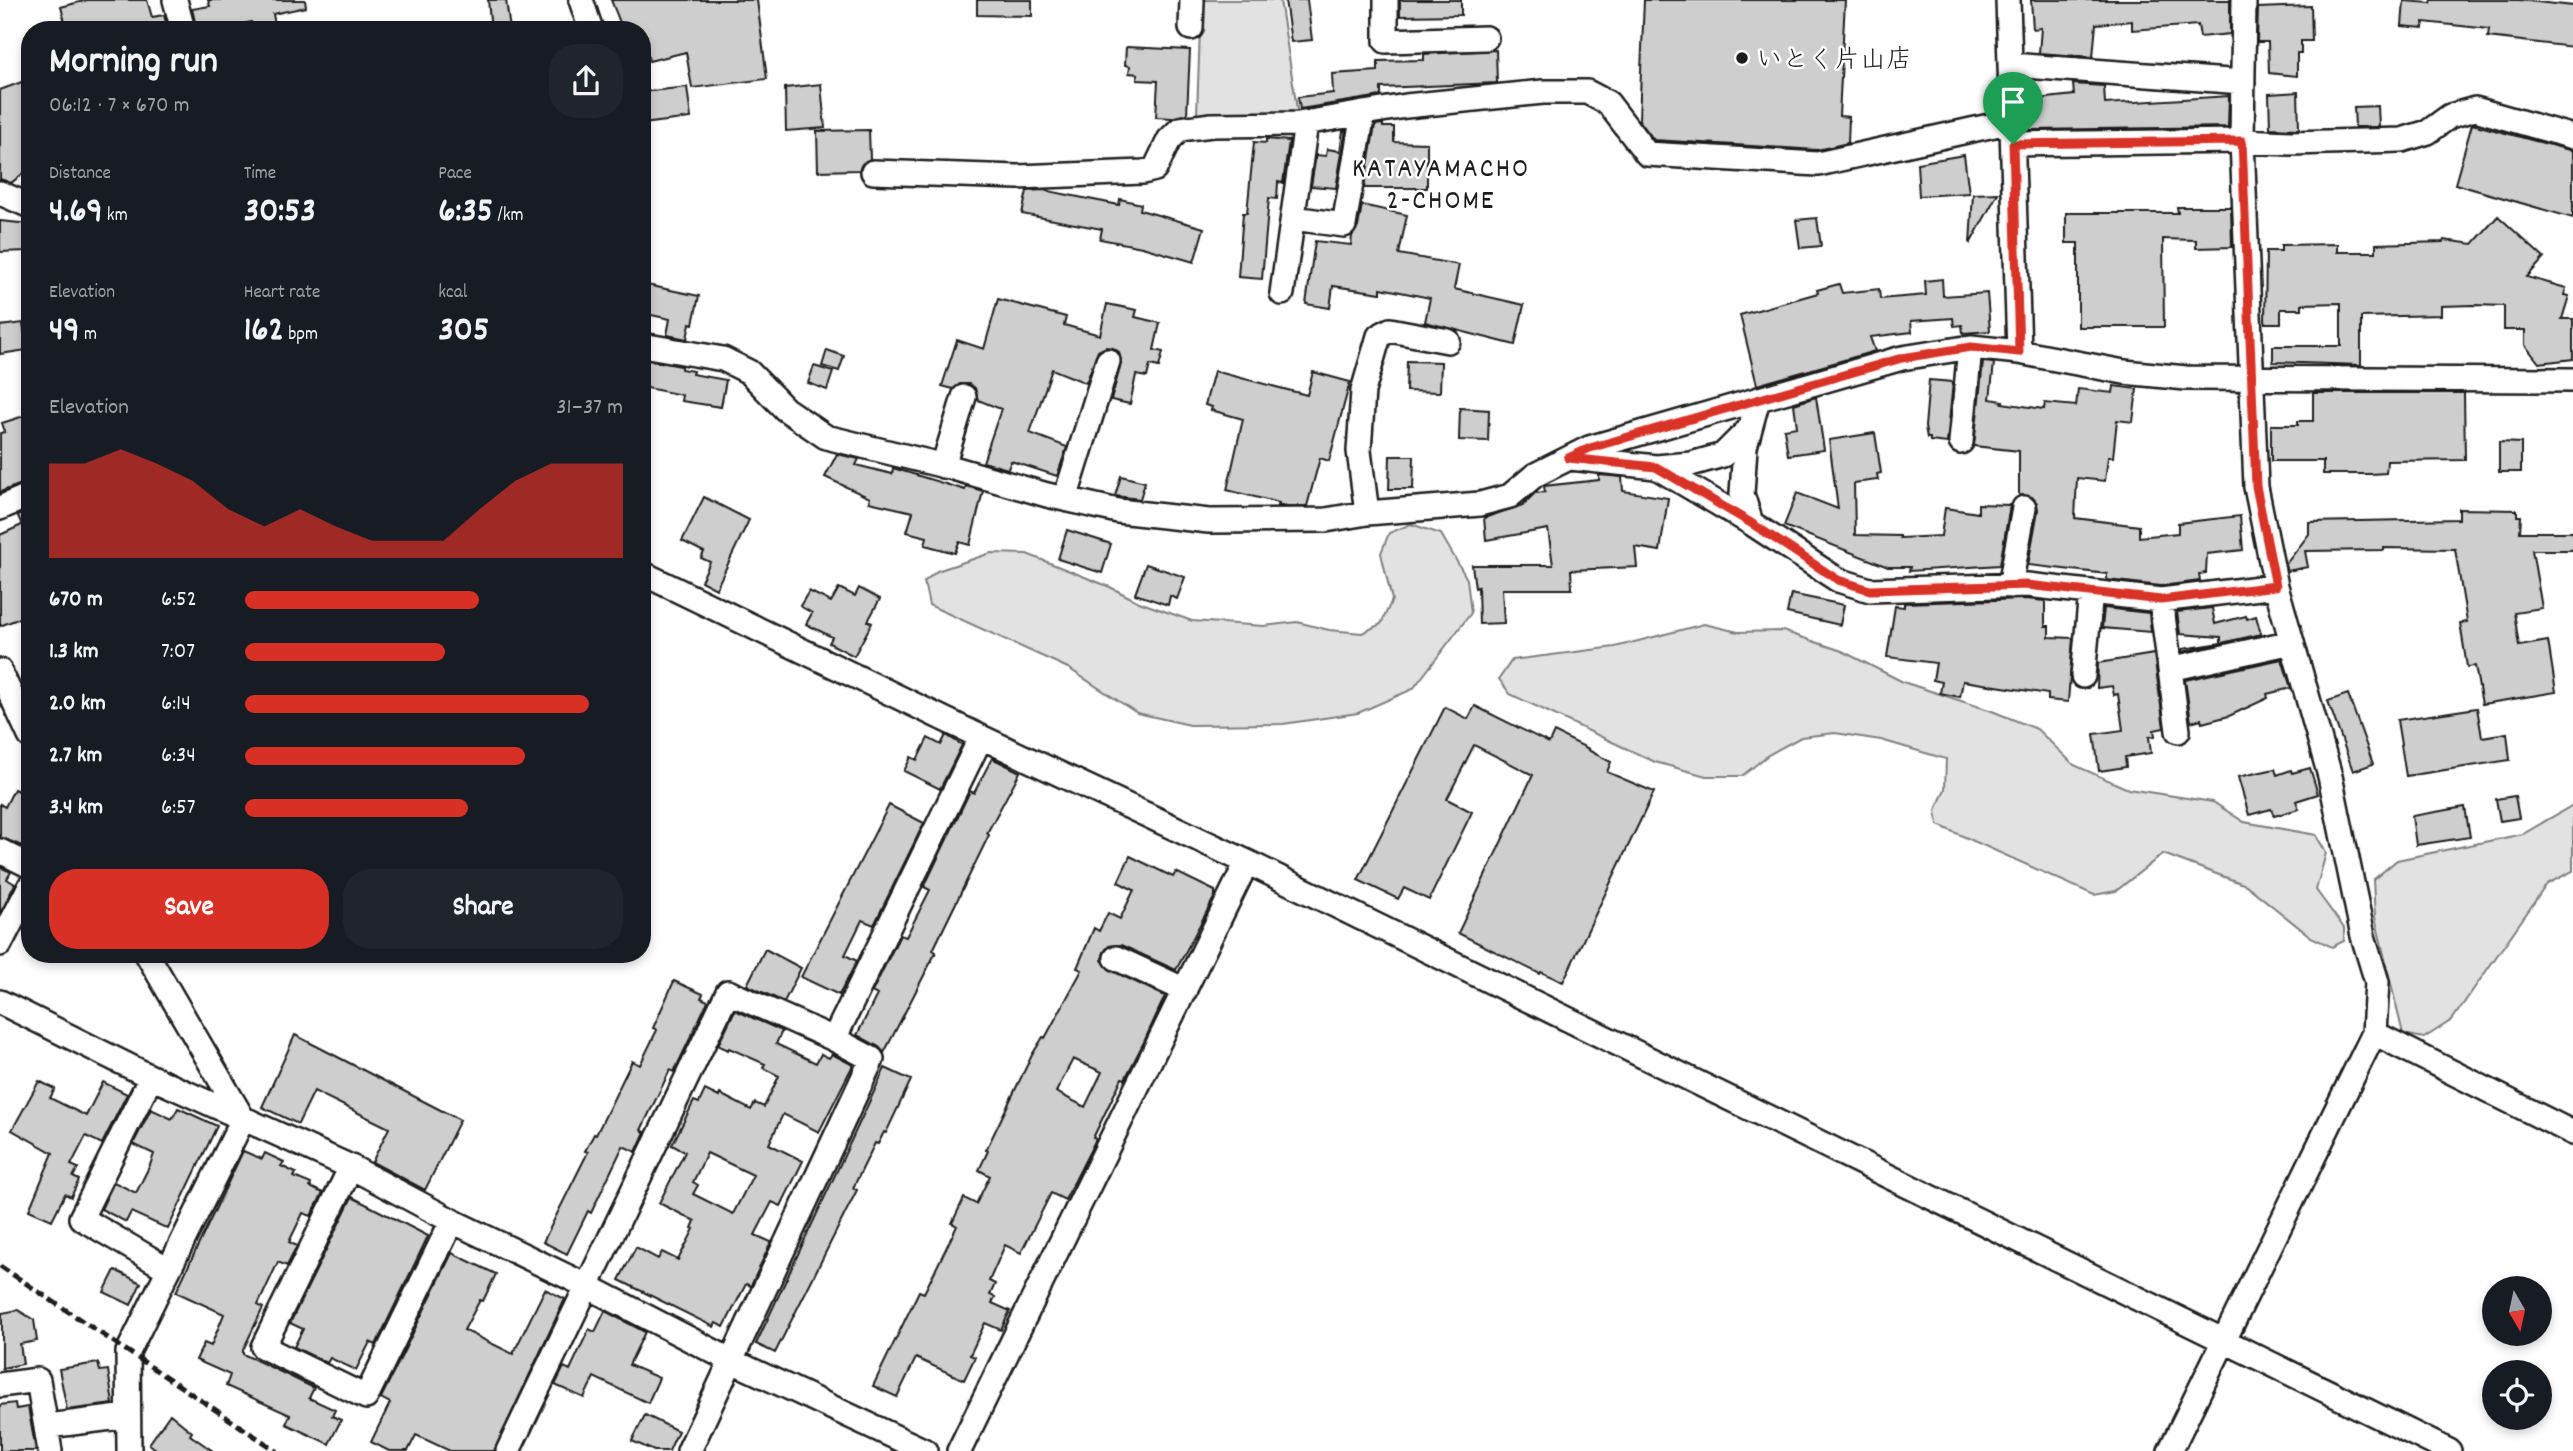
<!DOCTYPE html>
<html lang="en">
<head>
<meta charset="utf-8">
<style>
  body { margin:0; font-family:Dekko,"Klee One",sans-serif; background:#20242c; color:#f1f3f6; height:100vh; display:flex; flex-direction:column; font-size:26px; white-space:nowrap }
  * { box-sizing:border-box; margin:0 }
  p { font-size:23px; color:#9ea1a6 }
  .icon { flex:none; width:38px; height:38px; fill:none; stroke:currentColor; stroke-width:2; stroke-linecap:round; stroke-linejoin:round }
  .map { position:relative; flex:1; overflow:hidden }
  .panel { position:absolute; left:21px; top:21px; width:630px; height:942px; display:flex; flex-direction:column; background:#171b24; border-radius:28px; box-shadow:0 4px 10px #0003 }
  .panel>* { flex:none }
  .needle { width:46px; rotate:171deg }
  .fabs { position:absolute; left:2482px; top:1276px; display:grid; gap:14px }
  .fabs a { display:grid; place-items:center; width:70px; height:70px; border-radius:50%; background:#171b24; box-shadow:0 4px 10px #0003; font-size:35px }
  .pin { position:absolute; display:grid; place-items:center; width:60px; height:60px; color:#fff; margin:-72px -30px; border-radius:50% 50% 50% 0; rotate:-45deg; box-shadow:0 0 7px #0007 }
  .pin .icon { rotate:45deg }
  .round { display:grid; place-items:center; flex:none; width:74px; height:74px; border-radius:28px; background:#20242c }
  .head { display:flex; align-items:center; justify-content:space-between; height:119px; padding:0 28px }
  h1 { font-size:38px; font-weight:700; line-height:52px }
  .metrics { display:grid; grid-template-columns:repeat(3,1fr); gap:10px; height:119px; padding:7px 28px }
  .metrics div { display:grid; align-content:center }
  .metrics b { font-size:35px; font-weight:700 }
  .metrics small { font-size:19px; font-weight:400 }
  .metrics p { font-size:19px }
  .chart { height:196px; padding:14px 28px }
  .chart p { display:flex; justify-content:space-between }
  .chart svg { width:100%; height:126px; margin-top:7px; fill:#d93025; opacity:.7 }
  .button { display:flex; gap:14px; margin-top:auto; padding:14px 28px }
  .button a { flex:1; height:80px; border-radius:28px; background:#d93025; color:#fff; font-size:28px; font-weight:700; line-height:80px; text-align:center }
  .button a+a { background:#20242c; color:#f1f3f6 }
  ul { padding:0 28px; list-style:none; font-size:23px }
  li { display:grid; grid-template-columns:112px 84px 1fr; align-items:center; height:52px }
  li i { height:18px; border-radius:9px; background:#d93025 }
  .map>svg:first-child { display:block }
</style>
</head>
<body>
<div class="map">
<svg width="2573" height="1451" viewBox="0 0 2573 1451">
  <rect width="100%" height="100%" fill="#fff"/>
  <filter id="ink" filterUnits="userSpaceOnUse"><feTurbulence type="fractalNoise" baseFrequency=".0143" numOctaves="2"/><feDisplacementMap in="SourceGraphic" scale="14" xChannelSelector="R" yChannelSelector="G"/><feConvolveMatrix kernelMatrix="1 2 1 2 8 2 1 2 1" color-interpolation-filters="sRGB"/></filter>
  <g filter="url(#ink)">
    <!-- green -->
    <path fill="#e2e2e2" stroke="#7f7f7f" stroke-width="2" d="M1201 0H1280L1298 115 1197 114Z
      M1411 524 1441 534 1467 579 1471 613 1413 689 1358 713 1283 724 1190 725 1137 713 1068 668 929 605 924 582 937 571 991 553 1027 554 1110 587 1139 602 1192 621 1264 626 1297 622 1329 630 1362 633 1381 624 1392 600 1381 553 1389 533Z
      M1704 624 1738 632 1783 631 1842 651 1903 682 1992 711 2037 729 2074 765 2128 789 2213 802 2244 822 2316 835 2326 853 2316 890 2344 928V941L2332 947 2311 937 2246 885 2163 854 2116 891 2094 895 1938 825 1936 810 1945 789 1946 759 1881 740 1835 733 1801 737 1768 755 1742 776H1706L1655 762 1510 694 1499 679 1512 660 1615 647Z
      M2573 805V871L2547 884 2452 1020 2424 1038 2403 1034 2375 917 2373 880 2397 860 2523 834Z"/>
    <!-- building -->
    <path fill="#cecece" stroke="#1c1c1c" stroke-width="2" fill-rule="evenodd" d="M87 0H147L152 17 164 15 168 30H67L61 7Z
      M208 0H305L306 7 273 14 276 30H252L251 22 219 30H197L192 9 210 6Z
      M488 0H506L510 30H491Z
      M611 0H757L767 79 692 88 686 52 649 61 644 40 642 41V30H623Z
      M977 0H1032V16L977 15Z
      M1285 0H1307L1312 40 1291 42Z
      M1400 0H1461V15L1400 16Z
      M1644 0H1845L1839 116 1849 117 1848 143 1817 150 1654 140 1639 120Z
      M2031 0H2230V34L2200 37 2198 25 2132 30V21L2096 24 2093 57 2039 53 2041 28 2033 29Z
      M2432 0H2519L2573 6V47L2488 37 2489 29 2424 22 2423 28 2402 26 2404 1 2431 3Z
      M2311 6 2312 41H2301V53H2297V76L2269 73 2268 42H2257L2258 8Z
      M1126 47 1190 50 1187 114 1172 118 1156 117 1158 81 1137 80 1138 74 1129 73 1130 66 1125 65Z
      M1496 50 1497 83 1381 88V96L1300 109 1298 97 1333 93 1332 74 1378 71V61L1424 60V54Z
      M30 79V168L11 183 0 179V90Z
      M821 84 825 128 786 131 785 88Z
      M2073 84 2104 86 2105 104 2229 96 2228 127 2030 130 2029 100 2074 95Z
      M687 87 691 118 642 124V92Z
      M2298 92 2299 129 2270 128 2269 94Z
      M2378 106 2379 127H2355L2354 107Z
      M1383 124V127H1394V142L1427 143V188H1364L1375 125Z
      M2472 124 2573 151V218L2455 184Z
      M869 130 870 159 862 164 859 170 818 171 817 131Z
      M1346 130 1336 188 1311 186 1316 155 1326 156 1327 149 1340 151 1343 131Z
      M1266 139 1289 141 1283 183 1278 182 1277 199 1269 198 1262 279 1238 277 1243 213H1247L1254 142 1266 143Z
      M1964 155 1969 193 1919 196 1917 163Z
      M1043 190 1119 205 1120 199 1141 204 1140 210 1204 228 1194 262 1142 247 1100 239 1102 229 1022 214 1027 191Z
      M1998 193 1970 244 1973 194Z
      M1362 205 1407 215 1399 254 1459 265 1454 289 1524 305 1515 345 1425 322 1430 298 1381 288V293L1333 286 1330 308 1306 304 1315 241 1351 245 1352 236 1358 227Z
      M2177 207H2231L2232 247 2196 248V240L2163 239 2164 327H2078V243H2066V213H2178Z
      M2498 216 2544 258 2527 277 2566 288 2564 295 2569 296 2562 319H2573V359L2539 363 2525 345V330H2504V306L2474 305 2441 306V315L2361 317V365L2273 362V346H2341V303L2302 304V309H2281V323H2265L2266 251H2281V245L2337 244V252H2376V244L2443 242 2444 240 2473 244Z
      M1817 218 1821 246 1800 248 1796 220Z
      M0 221 29 224 27 251 0 252Z
      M1942 279 1943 296 1987 293 1990 331 1963 333 1962 325 1954 326 1953 318 1911 321 1912 332 1870 337 1875 351 1757 385 1740 315 1818 293 1817 290 1839 284 1842 293 1879 289 1880 299 1926 295 1925 281Z
      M642 284 699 296 693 324 690 323 687 339 667 335 670 319 642 313Z
      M998 299 1066 317 1064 325 1100 335 1107 304 1137 310 1135 317 1160 323 1154 350 1163 352 1159 367 1150 365 1147 377 1136 375 1130 404 1111 400 1121 364 1119 352 1113 348 1106 347 1098 351 1086 383 1052 369 1030 433 1067 447 1057 476 1011 461 1008 469 983 462 1001 409 978 400 975 388 969 384H960L953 389 942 386 957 340 984 349Z
      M23 323 27 350 0 354V326Z
      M827 350 844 356 839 371 822 366Z
      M642 359 681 366V369L693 371 692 374 726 380 721 407 681 401 682 395 642 387Z
      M1407 361 1441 362 1440 392 1406 391Z
      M1983 362 1994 363 1990 399 2003 401 2002 403 2044 409 2045 403 2076 406 2078 389 2113 393 2114 386 2137 389 2133 422 2117 420 2113 457H2108L2105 481 2077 478 2075 518 2139 526V537L2178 533V523L2240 516 2243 550 2207 554 2206 573 2199 574 2200 581 2161 586 2107 580V574L2028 565 2038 510 2037 503 2032 497 2019 495V451L1974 446Z
      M814 366 833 372 827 390 808 383Z
      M1214 371 1307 395 1313 372 1350 382 1329 461 1320 458 1307 506H1278L1279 503 1227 490 1243 419 1211 410 1212 407 1205 405Z
      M1929 380 1953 382 1947 443 1930 441V438H1927L1925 427Z
      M2313 393H2464L2465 460 2387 461 2386 473 2370 474H2323V461H2271V425H2298V421H2313Z
      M1816 397 1824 450 1788 455 1784 429 1797 427 1794 404Z
      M1460 408 1489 410 1488 441 1459 440Z
      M24 416 30 435V481L0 492V433L5 432 2 423Z
      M1875 433 1881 473 1877 474 1878 480 1854 483 1855 535 1900 536V538L1941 536 1945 508 1978 513V504L2010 505 2000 565 1909 571 1910 567H1888L1784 526 1797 493 1838 509 1829 440Z
      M2499 442 2521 443V472H2499Z
      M837 454 859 459 856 465 892 474 893 468 965 490 966 486 983 491 970 545 959 542 955 553 925 545 927 537 907 532 913 512 869 502 870 498 825 477Z
      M1390 456H1414L1413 489H1389Z
      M1599 475 1622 477 1623 491 1668 498 1660 551 1635 547 1637 567 1571 570 1572 589H1502L1504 623 1479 624 1478 587 1475 588 1472 565H1553L1548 529 1486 540 1484 518 1523 505 1535 493 1545 492 1544 486 1599 480Z
      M1121 476 1145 482 1140 499 1115 496Z
      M704 497 749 520 716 589 701 581 710 562 701 558 704 552 682 541Z
      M2459 509 2517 510V516H2521L2520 532H2573V550H2532L2542 608 2514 612 2519 646 2548 641 2556 692 2482 704 2475 666 2467 667 2460 623 2467 622 2455 549 2384 548V550L2305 551 2308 567 2287 571 2286 564 2309 534V522L2459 519Z
      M30 510V614L0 626V535L22 525 18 516Z
      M1067 530 1111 544 1102 573 1058 559Z
      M1146 564 1185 577 1177 599 1170 596 1168 605 1135 594Z
      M839 588 855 596 859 588 880 599 868 621 872 623 854 656 829 643 832 637 806 624 812 613 800 606 809 591 831 602Z
      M1791 594 1844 605 1840 625 1787 613Z
      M2026 599 2045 601V626H2049V637L2073 638 2068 702 2048 700V694L1963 681 1960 697 1940 693 1942 682 1933 680 1936 663 1887 657 1895 606 1904 607V603Z
      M2104 608 2149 613 2151 632 2102 628Z
      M2212 608 2215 624 2246 616 2247 619 2256 616 2261 634 2182 652V649L2221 643V637L2180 634 2177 612Z
      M2154 654 2164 728 2154 730 2155 736 2149 737 2151 753 2125 757 2126 767 2099 771 2094 734 2123 730 2118 694 2114 695 2112 686 2097 688 2098 663Z
      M2282 659 2291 688 2267 694 2268 698 2229 716 2202 723 2201 719 2191 722 2185 680Z
      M2348 694 2373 764 2353 771 2328 701Z
      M1475 706 1549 743 1554 732 1589 749 1588 750 1611 762 1607 772 1654 792 1563 982 1541 972 1540 974 1458 933 1533 775 1474 745 1447 799 1472 812 1429 900 1404 888 1398 899 1358 880 1445 707 1468 719Z
      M2477 708 2482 737 2507 733 2510 760 2406 776 2397 720Z
      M946 735 962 745 940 789 904 771 911 757 917 760 928 738 941 745Z
      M992 758 1020 772 987 833 989 835 933 950 936 952 884 1053 879 1047 857 1035 877 995 872 992 900 935 906 937 930 890 924 887 970 791 974 793Z
      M2310 768 2318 794 2296 801 2299 809 2274 816 2271 809 2249 815 2238 777 2275 769 2277 775 2291 770 2292 773Z
      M14 789 30 796V842L25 840 22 846 0 837V804L5 807Z
      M2515 796 2519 818 2500 821 2496 799Z
      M889 805 924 823 874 925 862 920 845 955 857 961 839 995 801 977Z
      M2465 807 2470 837 2416 845 2412 816Z
      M1130 856 1173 877 1176 872 1215 891V896L1176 970 1121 945 1109 946 1104 952 1102 960 1110 970 1165 996 1144 1042 1125 1079 1122 1078 1093 1138 1096 1139 1065 1200 1051 1193 1021 1253 1005 1245 989 1281 995 1284 990 1295 995 1297 992 1303 1010 1311 1001 1330 985 1323 970 1355 975 1357 964 1380 916 1358 897 1397 873 1386 919 1291 924 1293 957 1226 952 1223 964 1198 976 1204 990 1176 979 1170 988 1151 986 1150 1032 1055 1043 1037 1045 1038 1082 970 1077 968 1094 928 1099 931 1108 913 1120 919 1134 890 1118 882ZM1073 1059 1102 1072 1085 1107 1056 1092Z
      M0 867 11 872 7 879 15 884 0 914Z
      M765 949 801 968 784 1002 747 985Z
      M674 981 703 994 701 998 708 1001 674 1072 670 1070 641 1130 645 1132 636 1152 623 1146 591 1213 588 1211 567 1254 543 1242 588 1152 585 1151 594 1134 596 1135 632 1061 640 1065 657 1030 653 1028Z
      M735 1010 782 1031 776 1044 816 1063 821 1054 829 1058 832 1054 853 1065 819 1132 783 1114 769 1144 803 1161 781 1206 772 1202 755 1235 771 1242 751 1286 746 1284 724 1327 716 1323 714 1327 619 1280 636 1247 658 1259 662 1252 678 1260 694 1229 692 1228 695 1221 659 1203 685 1152 672 1145 694 1101 699 1103 705 1090 719 1097 720 1094 751 1110 755 1103 764 1107 779 1076 763 1068 765 1064 729 1048 728 1050 718 1045ZM707 1153 753 1175 733 1214 693 1194 698 1185 693 1182Z
      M295 1035 460 1120 425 1190 372 1162 389 1128 314 1091 298 1124 262 1107Z
      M885 1068 911 1080 886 1133 884 1132 878 1144 875 1143 853 1188 857 1190 775 1353 756 1344Z
      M39 1081 55 1089 50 1098 86 1116 103 1082 127 1094 102 1144 86 1136 71 1165 78 1168 73 1177 79 1180 71 1197 65 1194 52 1220 29 1210 53 1153 12 1130Z
      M178 1108 217 1126 168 1229 131 1212 126 1222 101 1209 114 1182 136 1193 150 1165 154 1154 133 1144 151 1109 172 1119Z
      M243 1151 262 1159 265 1153 284 1162 281 1166 296 1173 294 1177 311 1184 310 1187 323 1193 311 1216 303 1213 289 1242 297 1246 287 1266 278 1262 258 1305 263 1308 243 1350V1354L314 1388 309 1398 335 1410 332 1416 341 1420 329 1444 286 1424 290 1415 226 1386 230 1375 196 1360 204 1343 211 1346 224 1314 176 1292Z
      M352 1197 428 1236 376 1345 370 1342 356 1370 330 1358 327 1363 294 1347 303 1329 290 1323Z
      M452 1253 496 1274 483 1301 480 1300 464 1330 513 1354 545 1289 565 1299 494 1451H450L416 1435 408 1451H389L371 1442 390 1403 381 1398Z
      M115 1270 141 1283 131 1305 104 1292Z
      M18 1310 34 1320 37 1341 20 1344 23 1364 2 1368V1313Z
      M605 1311 645 1332 629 1365 659 1378 648 1403 594 1377 584 1398 555 1385 564 1367 570 1370 589 1329 595 1332Z
      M98 1363 100 1371 108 1370 113 1404 67 1410 59 1369Z
      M15 1403 16 1409 28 1407 36 1451H0V1405Z
      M170 1414 192 1432 190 1435 213 1451H159L149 1444Z
      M645 1415 678 1431 669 1451H654L632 1441Z"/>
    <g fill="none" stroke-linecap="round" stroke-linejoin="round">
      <defs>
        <path id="minor" d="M175 0 183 30
          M581 0 591 30
          M1386 0V41L1486 38
          M2008 0 2019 352
          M1191 28 1192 0
          M2010 65 2243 82
          M2013 144 2242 141 2290 143 2402 140 2428 132 2450 116 2475 109 2573 137
          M873 172 1018 177 1143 172 1155 169 1169 140 1180 129 1212 125 1298 124 1406 106 1543 92H1587L1608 103 1647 154 1818 164 2012 121
          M0 193 30 206
          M1293 218 1344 225 1363 113
          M1282 293 1306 123
          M642 345 723 359 749 372 785 409 826 437 953 468 1047 495 1118 511 1209 521 1326 520 1367 513 1480 504 1510 496 1535 475 1589 448 1902 358 1971 347 2019 352 2124 372 2186 378 2573 380
          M1758 399 1745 447 1742 494 1751 523 1838 580 1870 590 2027 585 2161 600 2276 586
          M1961 442 1970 347
          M1570 458 1656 467 1751 523
          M943 466 964 397
          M1656 467 1691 464 1723 455 1750 428
          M1065 499 1108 361
          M0 508 30 495
          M1367 513 1359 451 1363 391 1379 336 1390 330 1448 341
          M642 573 981 737 1247 862 2449 1451
          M2010 586 2024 508
          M2161 600 2178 731
          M2170 669 2292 642
          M0 671 30 736
          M2083 676 2091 592
          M0 851 30 866
          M0 944 30 886
          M147 954 243 1119
          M1116 958 1185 990
          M0 1002 151 1077 351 1167 452 1221 587 1286 732 1361 925 1451
          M2374 1033 2573 1133
          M151 1077 81 1218 168 1269
          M351 1167 263 1347 366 1397 452 1221
          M0 1385 38 1380 50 1451
          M48 1426 128 1416
          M129 1451 128 1352 243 1119
          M508 1451 728 992 834 1039
          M689 1451 872 1059 834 1039 981 737
          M959 1451 1247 862
          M2170 1451 2374 1033 2377 982 2363 936 2330 776 2276 586 2256 487 2242 141 2244 0"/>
      </defs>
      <!-- minor casing -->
      <use href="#minor" stroke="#1c1c1c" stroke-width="28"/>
      <!-- minor -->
      <use href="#minor" stroke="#fff" stroke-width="23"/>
      <!-- rail -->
      <path stroke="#1c1c1c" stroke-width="5" stroke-dasharray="10 5" stroke-linecap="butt" d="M0 1266 277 1451"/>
    </g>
  </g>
  <g fill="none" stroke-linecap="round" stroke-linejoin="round" filter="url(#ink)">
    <defs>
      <path id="route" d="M2242 141 2256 486 2276 586 2161 600 2027 585 1870 590 1838 580 1751 523 1656 467 1568 458 1590 448 1902 358 1971 347 2019 352 2013 144Z"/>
    </defs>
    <!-- route casing -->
    <use href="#route" stroke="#fff" stroke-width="14"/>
    <!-- route -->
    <use href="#route" stroke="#d93025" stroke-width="9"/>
  </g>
  <!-- markers -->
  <circle fill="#1c1c1c" stroke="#fff" stroke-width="2.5" cx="1742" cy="58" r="7"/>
  <g text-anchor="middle" stroke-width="5" stroke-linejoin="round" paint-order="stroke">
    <!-- poi labels -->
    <g font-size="26" fill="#1c1c1c" stroke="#fff" text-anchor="start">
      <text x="1756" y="67">いとく片山店</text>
    </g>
    <!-- neighbourhood labels -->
    <g font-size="28" letter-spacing="2" fill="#1c1c1c" stroke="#fff">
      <text x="1441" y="176">KATAYAMACHO<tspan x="1441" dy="32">2-CHOME</tspan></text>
    </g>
  </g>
</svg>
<div class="fabs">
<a><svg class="needle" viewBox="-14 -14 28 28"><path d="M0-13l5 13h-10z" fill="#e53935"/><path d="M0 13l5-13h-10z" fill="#9ea1a6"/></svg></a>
<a><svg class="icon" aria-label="locate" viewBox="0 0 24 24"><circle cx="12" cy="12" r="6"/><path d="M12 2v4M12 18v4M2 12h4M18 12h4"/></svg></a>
</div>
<div class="pin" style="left:2013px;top:144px;background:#1e9e55"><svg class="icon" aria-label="arrive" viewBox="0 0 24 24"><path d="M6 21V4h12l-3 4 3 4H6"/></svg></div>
<section class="panel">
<div class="head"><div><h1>Morning run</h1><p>06:12 · 7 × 670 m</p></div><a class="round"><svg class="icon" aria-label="share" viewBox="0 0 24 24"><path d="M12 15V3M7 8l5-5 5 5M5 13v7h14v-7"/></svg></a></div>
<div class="metrics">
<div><p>Distance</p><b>4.69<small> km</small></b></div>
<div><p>Time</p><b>30:53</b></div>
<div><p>Pace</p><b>6:35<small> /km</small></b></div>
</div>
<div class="metrics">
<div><p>Elevation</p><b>49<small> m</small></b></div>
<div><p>Heart rate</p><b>162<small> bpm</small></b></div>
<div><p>kcal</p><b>305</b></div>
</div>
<div class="chart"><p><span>Elevation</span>31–37 m</p>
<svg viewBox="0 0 160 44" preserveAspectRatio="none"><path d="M0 44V11L10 11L20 6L30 11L40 17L50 27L60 33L70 27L80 33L90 38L100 38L110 38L120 27L130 17L140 11L150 11L160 11V44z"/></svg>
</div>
<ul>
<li><b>670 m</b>6:52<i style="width:62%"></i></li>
<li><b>1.3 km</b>7:07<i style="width:53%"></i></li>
<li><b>2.0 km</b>6:14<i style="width:91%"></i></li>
<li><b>2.7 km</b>6:34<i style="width:74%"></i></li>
<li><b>3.4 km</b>6:57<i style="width:59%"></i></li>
</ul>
<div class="button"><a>Save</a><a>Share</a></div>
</section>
</div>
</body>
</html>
